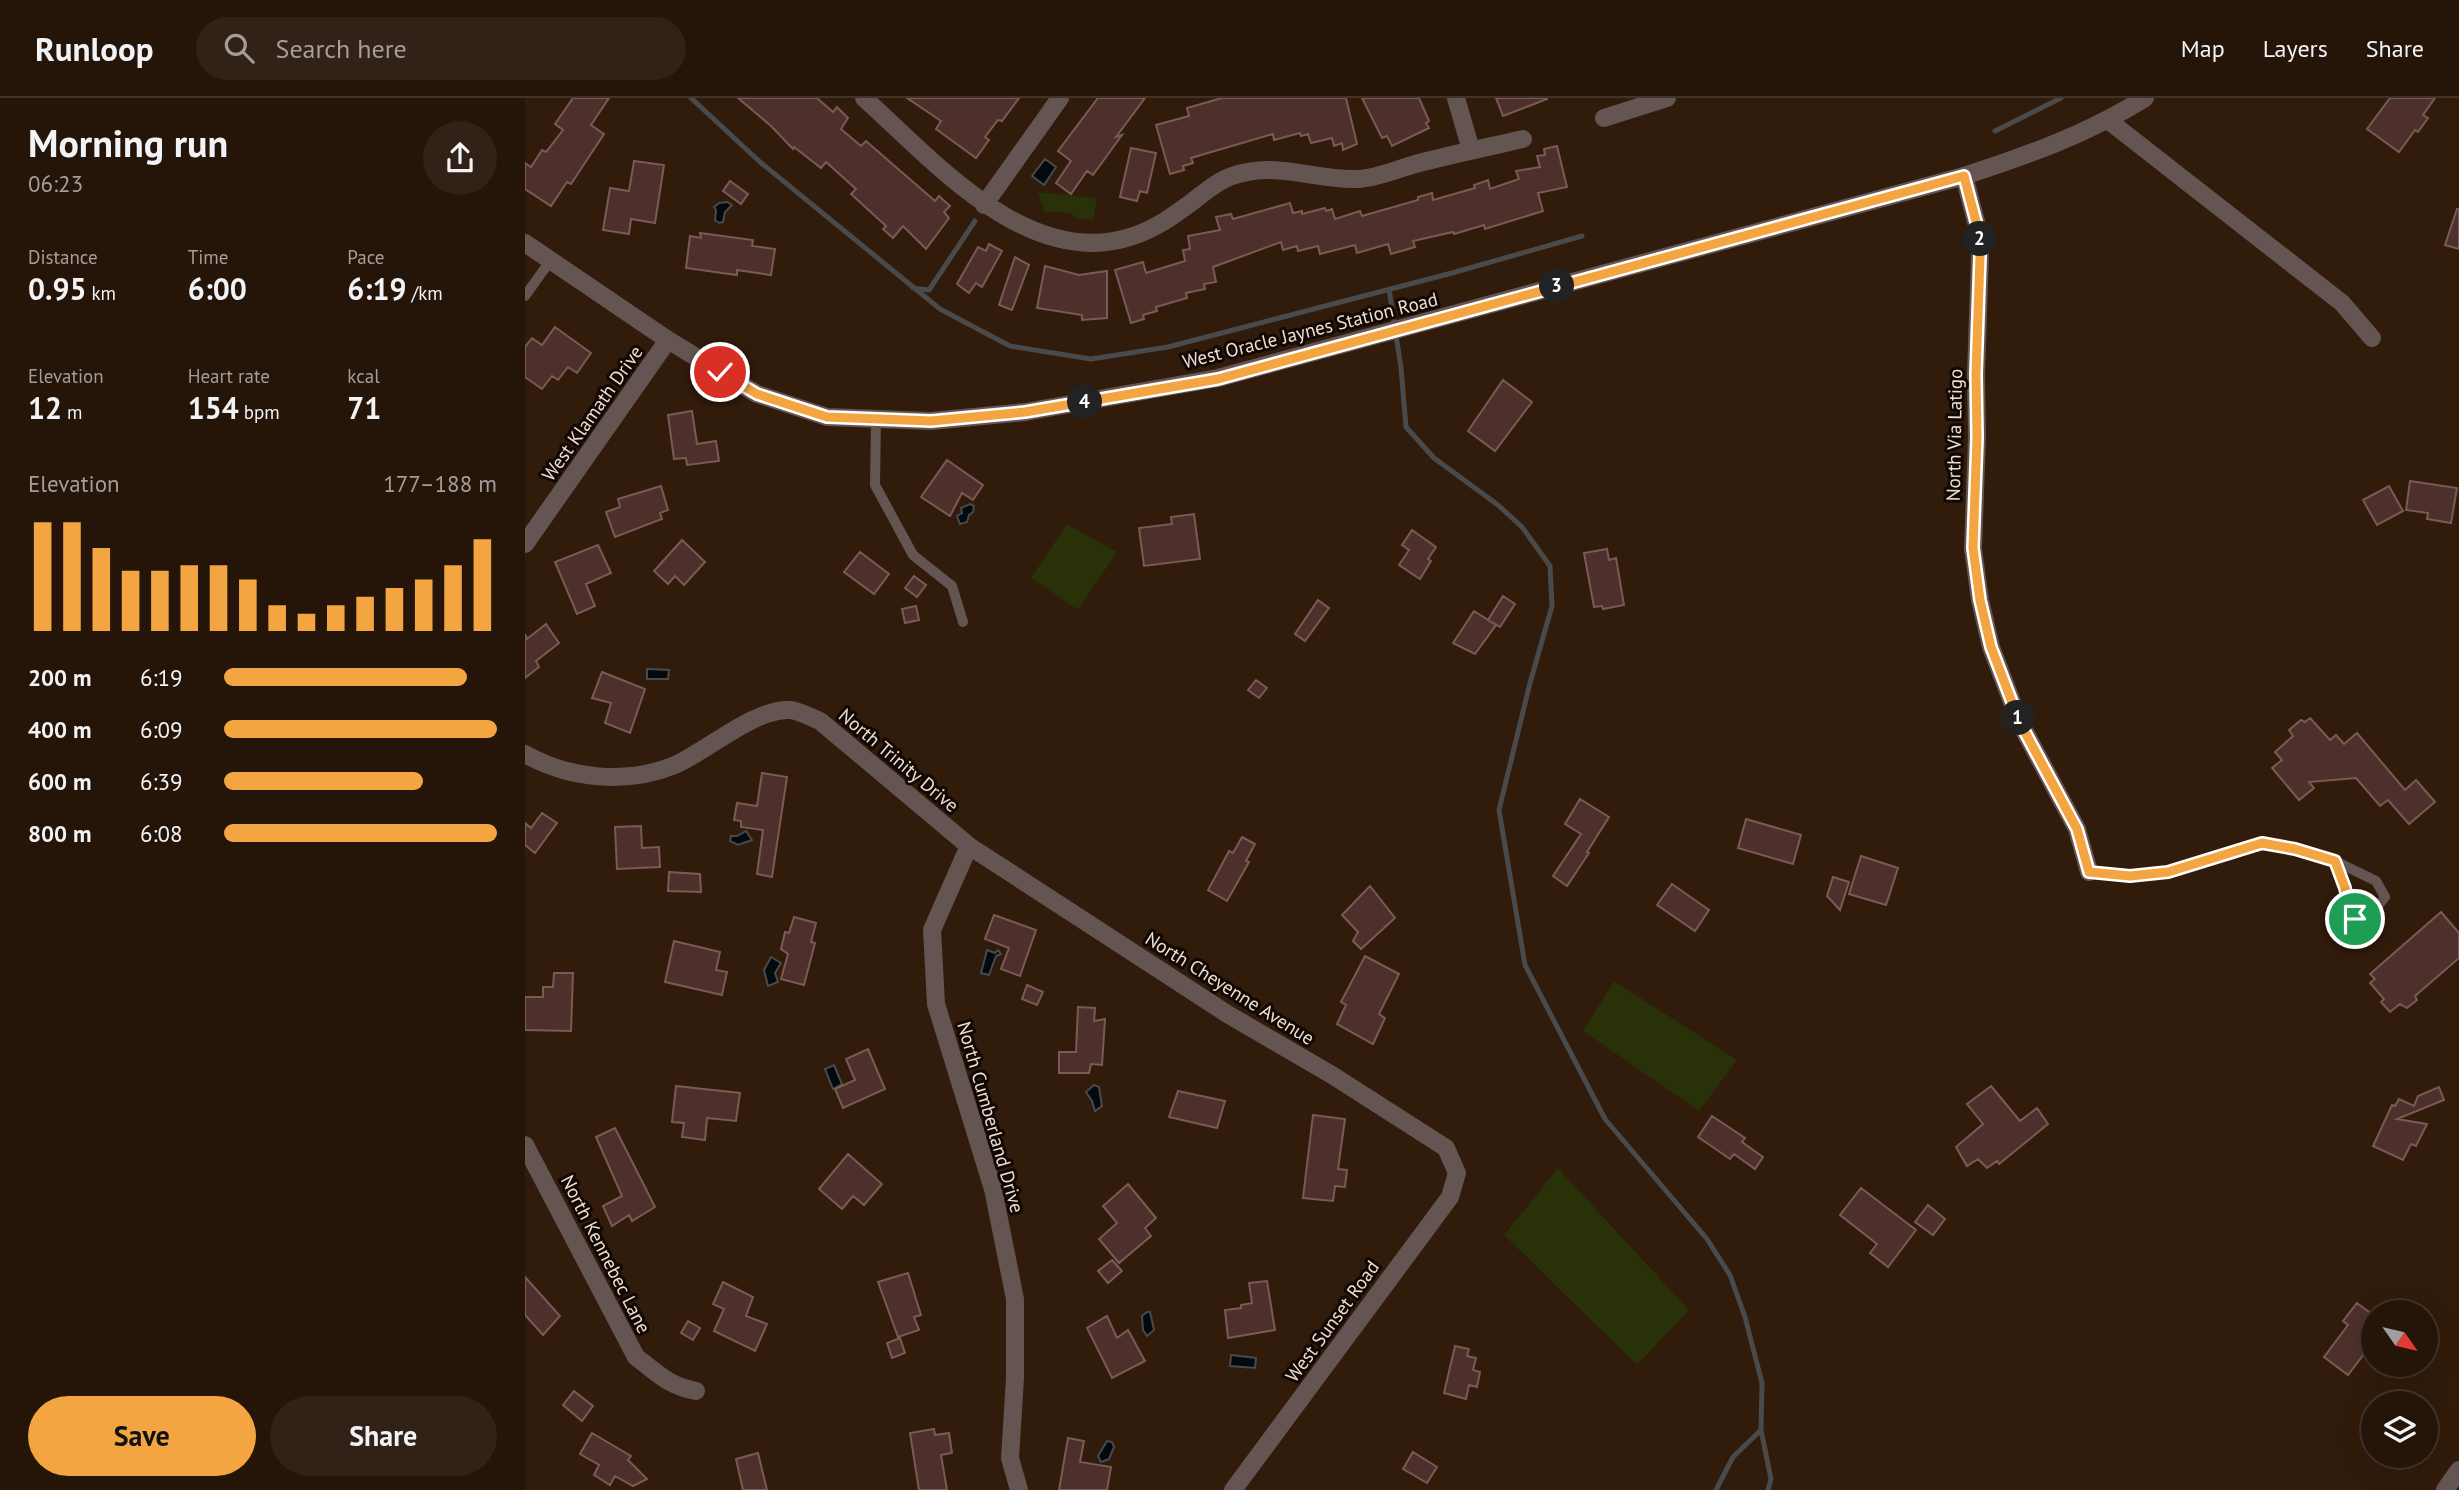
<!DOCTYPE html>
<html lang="en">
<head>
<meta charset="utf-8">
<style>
  body { margin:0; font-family:"PT Sans",sans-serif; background:#312116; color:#f1f3f6; height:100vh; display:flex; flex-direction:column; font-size:26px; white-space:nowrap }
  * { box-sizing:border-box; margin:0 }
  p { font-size:23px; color:#a39e9c }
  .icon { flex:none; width:38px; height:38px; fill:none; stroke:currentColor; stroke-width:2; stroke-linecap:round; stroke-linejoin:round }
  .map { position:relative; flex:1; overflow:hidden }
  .details { display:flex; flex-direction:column; background:#251408; width:525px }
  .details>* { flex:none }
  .needle { width:46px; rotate:124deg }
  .fabs { position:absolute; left:1836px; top:1202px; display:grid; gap:14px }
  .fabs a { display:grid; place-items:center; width:77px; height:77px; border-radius:50%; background:#251408; box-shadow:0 7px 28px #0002,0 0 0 2px #423329; font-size:35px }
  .pin { position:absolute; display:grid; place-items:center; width:60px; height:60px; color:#fff; margin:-30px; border:4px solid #fff; border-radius:50%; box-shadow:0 2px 7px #0007 }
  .km { position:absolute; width:35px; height:35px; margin:-18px; border-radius:50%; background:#222; color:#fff; font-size:19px; line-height:35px; text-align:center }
  .round { display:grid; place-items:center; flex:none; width:74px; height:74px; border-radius:37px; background:#312116 }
  .head { display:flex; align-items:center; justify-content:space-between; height:119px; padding:0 28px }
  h1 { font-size:38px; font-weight:600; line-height:52px }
  .figures { display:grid; grid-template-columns:repeat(3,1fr); gap:10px; height:119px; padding:7px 28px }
  .figures div { display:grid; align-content:center }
  .figures b { font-size:30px; font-weight:600 }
  .figures small { font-size:19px; font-weight:400 }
  .figures p { font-size:19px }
  .chart { height:196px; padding:14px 28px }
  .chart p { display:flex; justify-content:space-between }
  .chart svg { width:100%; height:126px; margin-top:7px; stroke:#f2a541; stroke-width:6 }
  .cta { display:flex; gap:14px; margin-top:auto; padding:14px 28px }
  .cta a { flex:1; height:80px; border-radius:42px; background:#f2a541; color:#111; font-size:28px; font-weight:600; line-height:80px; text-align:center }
  .cta a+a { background:#312116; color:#f1f3f6 }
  ul { padding:0 28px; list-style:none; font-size:23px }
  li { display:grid; grid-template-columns:112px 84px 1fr; align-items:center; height:52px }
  li i { height:18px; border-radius:9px; background:#f2a541 }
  header { display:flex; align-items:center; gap:42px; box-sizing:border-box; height:98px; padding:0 35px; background:#251408; border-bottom:2px solid #423329 }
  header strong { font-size:33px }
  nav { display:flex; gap:38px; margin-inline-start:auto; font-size:24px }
  .search { width:490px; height:63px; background:#312116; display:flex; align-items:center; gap:18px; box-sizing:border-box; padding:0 24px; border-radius:38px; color:#a39e9c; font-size:26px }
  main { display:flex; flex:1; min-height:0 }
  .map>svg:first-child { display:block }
</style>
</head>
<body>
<header>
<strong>Runloop</strong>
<div class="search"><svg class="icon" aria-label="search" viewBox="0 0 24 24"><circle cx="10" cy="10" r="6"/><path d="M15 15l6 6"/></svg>Search here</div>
<nav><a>Map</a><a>Layers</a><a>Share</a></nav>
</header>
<main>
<section class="details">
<div class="head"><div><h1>Morning run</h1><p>06:23</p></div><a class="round"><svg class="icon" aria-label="share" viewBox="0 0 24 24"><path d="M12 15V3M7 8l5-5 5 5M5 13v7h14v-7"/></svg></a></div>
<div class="figures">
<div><p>Distance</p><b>0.95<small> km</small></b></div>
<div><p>Time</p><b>6:00</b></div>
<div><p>Pace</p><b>6:19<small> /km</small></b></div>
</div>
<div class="figures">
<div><p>Elevation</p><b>12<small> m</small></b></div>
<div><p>Heart rate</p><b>154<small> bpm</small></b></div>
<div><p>kcal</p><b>71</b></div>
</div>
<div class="chart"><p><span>Elevation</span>177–188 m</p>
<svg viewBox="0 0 160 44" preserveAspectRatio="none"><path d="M5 44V6M15 44V6M25 44V15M35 44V23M45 44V23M55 44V21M65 44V21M75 44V26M85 44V35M95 44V38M105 44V35M115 44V32M125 44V29M135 44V26M145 44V21M155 44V12"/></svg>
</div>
<ul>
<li><b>200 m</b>6:19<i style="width:89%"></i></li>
<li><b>400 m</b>6:09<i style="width:100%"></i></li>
<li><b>600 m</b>6:39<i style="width:73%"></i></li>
<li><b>800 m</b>6:08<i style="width:100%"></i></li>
</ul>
<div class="cta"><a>Save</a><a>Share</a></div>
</section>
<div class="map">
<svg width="1934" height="1392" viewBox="0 0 1934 1392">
  <rect width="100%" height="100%" fill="#311b0b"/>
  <!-- green -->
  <path fill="#283107" d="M513 94 572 100 568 122 553 121 545 115 519 114Z
    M542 426 592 454 553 512 506 480Z
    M1089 883 1212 962 1174 1013 1058 933Z
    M1033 1070 1164 1212 1112 1267 979 1137Z"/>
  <!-- water -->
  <path fill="#020a10" stroke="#494a4b" stroke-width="2" d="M520 61 531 69 519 87 507 78Z
    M202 104 207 107 200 114 198 124 194 125 190 122 191 112 189 109 194 105Z
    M445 406 449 408 448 414 444 417 442 424 435 426 432 418 437 415 436 410Z
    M122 571 144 572 143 581H122Z
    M221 733 227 742 213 747 205 743 206 738H212Z
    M462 852 470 855 473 852 476 856 471 858 464 877 456 875Z
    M246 859 256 865 250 875 253 884 243 888 239 872Z
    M309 967 317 986 308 991 300 971Z
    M569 987 574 989 577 1008 570 1013 567 1003 561 994Z
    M622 1214H625L629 1232 622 1238 618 1232 617 1218Z
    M706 1257 731 1260 730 1270 705 1268Z
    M582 1343 587 1344 589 1349 584 1361 576 1364 573 1358Z"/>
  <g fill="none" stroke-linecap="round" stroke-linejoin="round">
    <!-- stream -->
    <path stroke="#494a4b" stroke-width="5" d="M166 0 235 64 415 211 485 248 566 261 643 249 927 175 1057 138
      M1470 33 1536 0
      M388 190 404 192 450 123
      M864 191 876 270 881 329 909 360 973 407 997 429 1025 468 1027 508 1005 585 974 712 1000 867 1080 1021 1182 1141 1205 1177 1220 1219 1237 1285 1236 1332 1246 1381 1243 1392
      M1191 1392 1208 1359 1236 1332"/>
  </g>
  <!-- building -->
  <path fill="#4d302c" stroke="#7a5a55" stroke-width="2" d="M48 0H84L66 27 79 36 46 86 42 84 26 108 0 91V65L6 69 17 52 21 54 38 32 30 26Z
    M213 0H292L308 14 312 9 323 20 316 31 336 48 341 43 410 103 414 98 425 108 419 114 424 120 401 151 378 128 368 140 358 131 361 128 326 96 331 91 301 64 296 70 269 49 268 51 246 28Z
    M382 0H494L477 23 473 22 460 39 464 42 451 60 411 31 416 23Z
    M573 0H620L591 39 597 37 568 77 562 73 546 96 531 85 546 63 533 53Z
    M697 0H821L832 46 818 52 817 45 809 48 807 40 786 45 783 36 776 38 775 35 749 42 748 36 666 60 668 65 658 68 659 72 645 76 631 27 664 18 662 10Z
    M837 0H894L904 23 901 25 904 30 867 48 862 38 857 40Z
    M971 0H1022V1L978 18Z
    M1865 0H1910L1898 17 1903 20 1893 34 1890 32 1874 54 1842 31Z
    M1032 48 1042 89 1013 95 1018 113 960 131 959 127 929 136 928 134 888 143 890 149 866 156 863 146 832 155 830 147 795 156 793 148 773 153 772 148 758 152 756 144 688 169 691 184 679 186 680 191 661 195 662 200 631 209 632 213 618 217 619 221 606 225 590 172 618 164 621 175 660 163 658 152 665 151 663 138 695 132 691 119 706 116 708 121 765 105 768 115 777 113V116L800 110 801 113 807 111 810 121 835 113 837 118 893 102V99L907 95 908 102 950 90 949 87 963 82 965 91 994 81 991 73 1015 69 1012 58 1020 57 1019 51Z
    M606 50 631 55 622 95 615 93 612 103 595 99Z
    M109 63 139 67 130 125 106 121 104 136 78 132 85 90 104 93Z
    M205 83 223 96 216 106 198 93Z
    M1932 111H1934V151L1920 147Z
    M175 135 228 142 227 148 250 151 246 177 212 172V177L161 170 165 138 176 140Z
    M464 146 477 153 457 189 451 185 444 195 432 186 453 149 461 153Z
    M490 159 504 167 487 212 474 207Z
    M520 168 554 177 582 173V220L557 222V217L512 210Z
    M30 229 66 255 52 275 43 269 33 282 27 278 17 291 0 279V249L7 240 17 247Z
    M978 282 1007 304 970 353 943 333Z
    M167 313 172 346 191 343 194 363 162 367 161 360 149 361 143 317Z
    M422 362 458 387 448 402 437 395 425 418 396 399Z
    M1885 383 1932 390 1926 425 1902 421 1903 415 1881 412Z
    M136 388 143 412 135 415 137 421 90 439 81 414 95 409 93 401Z
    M1864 388 1878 413 1852 427 1838 402Z
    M669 416 675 461 619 468 614 430 647 426 646 419Z
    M887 432 911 449 903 461 906 463 895 481 874 467 884 452 877 447Z
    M157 442 180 464 159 487 150 478 143 486 129 473Z
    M73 447 86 475 61 486 70 508 52 516 30 464Z
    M1082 451 1084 462 1091 460 1099 507 1078 511 1077 508 1069 509 1059 455Z
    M335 454 364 476 349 496 319 474Z
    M389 478 401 487 392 499 380 490Z
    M978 498 990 506 975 529 963 522Z
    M793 502 804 510 780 543 770 536Z
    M391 508 394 522 380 525 377 511Z
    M949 513 971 527 950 556 928 545Z
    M21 526 34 545 11 563 14 569 0 580V536L2 541Z
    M77 574 120 591 105 635 80 625 86 605 67 600Z
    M731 582 742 590 734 600 723 592Z
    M1785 620 1805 642 1811 637 1819 646 1832 635 1880 692 1891 682 1910 704 1884 726 1863 702 1855 708 1831 680 1784 684 1789 690 1774 702 1747 670 1757 662 1750 654 1768 638 1764 632 1776 622 1780 624Z
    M237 675 262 679 247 779 232 776 238 732 216 729V723L209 722 212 705 232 708Z
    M1055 701 1084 719 1062 754 1064 755 1042 788 1028 778 1056 736 1040 726Z
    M17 715 32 725 10 755 0 747V725L6 730Z
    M1221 721 1276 737 1268 766 1213 750Z
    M116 728 117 750 134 749 135 769 92 771 90 729Z
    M717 739 730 746 721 763 724 764 702 803 683 792 704 753 708 755Z
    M1336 758 1373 770 1361 807 1324 796Z
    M144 774 175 776 176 794 143 793Z
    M1308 779 1324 784 1315 812 1302 798Z
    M1147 786 1184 812 1170 833 1132 807Z
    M845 788 870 820 836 851 828 843 833 834 817 817Z
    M1916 814 1934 835V860L1890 898 1892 902 1882 910 1875 906 1865 914 1856 904 1859 901 1845 885 1850 881 1845 876Z
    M469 817 511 832 495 878 476 871 484 850 460 841Z
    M269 819 291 825 286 844 290 845 279 887 256 881 263 856 256 851 260 834 264 835Z
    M149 843 195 854 191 872 202 874 197 897 140 884Z
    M840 858 874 876 854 916 860 920 848 946 812 926 821 907 816 904Z
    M29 875H48L46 933 0 932V899H18V889H28Z
    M502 887 518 894 512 907 497 901Z
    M553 909 570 910 569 923 580 921 577 967 566 966 564 975H534V954H551Z
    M343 951 360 991 318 1010 310 991 330 982 321 961Z
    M151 988 215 995 211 1023 182 1020 180 1042 157 1039 159 1025 147 1024Z
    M1466 988 1495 1023 1512 1010 1523 1026 1474 1066 1472 1063 1462 1070 1453 1061 1442 1068 1431 1049 1458 1026 1442 1006Z
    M1914 989 1919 1002 1872 1021 1902 1026 1891 1048 1886 1046 1878 1062 1848 1048 1867 1007 1870 1008 1874 1001 1889 1008 1893 998Z
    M653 993 700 1003 692 1030 644 1019Z
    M788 1017 820 1021 813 1071 822 1072 820 1089 810 1088 808 1103 778 1100Z
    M1187 1018 1220 1040 1217 1044 1238 1059 1230 1071 1209 1056 1205 1061 1173 1039Z
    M90 1030 130 1109 107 1123 104 1117 87 1128 78 1108 97 1098 71 1039Z
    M323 1056 357 1086 339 1107 328 1098 317 1111 294 1091Z
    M603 1086 631 1120 620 1130 626 1138 594 1165 574 1141 592 1125 578 1108Z
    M1336 1090 1391 1132 1363 1169 1345 1155 1352 1146 1315 1117Z
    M1403 1107 1420 1121 1408 1137 1390 1124Z
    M587 1162 597 1173 583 1185 573 1173Z
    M383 1175 396 1217 389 1219 394 1232 373 1239 353 1184Z
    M0 1179 35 1218 18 1237 0 1217Z
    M742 1183 750 1232 703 1240 700 1212 716 1210V1207L727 1205 724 1185Z
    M198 1184 228 1199 221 1218 242 1226 230 1253 189 1233 199 1211 188 1206Z
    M1832 1205 1848 1217V1244L1823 1277 1799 1259 1823 1227 1818 1223Z
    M582 1218 592 1240 603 1232 620 1263 587 1280 562 1230Z
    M163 1223 175 1230 168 1242 156 1235Z
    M375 1240 380 1255 367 1260 362 1245Z
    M930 1248 944 1251 942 1258 951 1260 948 1272 955 1274 952 1289 944 1287 941 1301 919 1295Z
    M49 1293 68 1308 57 1323 38 1307Z
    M409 1331 410 1337 424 1335 427 1355 416 1357 422 1392H394L385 1335Z
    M67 1335 106 1358 103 1362 122 1381 108 1388 90 1378 85 1387 69 1377 74 1367 55 1356Z
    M543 1340 559 1343 555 1364 586 1369 582 1392H534Z
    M888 1354 912 1369 902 1385 878 1371Z
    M233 1355 242 1392H218L211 1361Z"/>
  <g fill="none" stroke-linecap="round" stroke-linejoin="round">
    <!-- service -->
    <path stroke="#645553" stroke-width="10" d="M0 198 25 163
      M351 321 350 387 388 457 427 488 438 524
      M1564 774 1605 778 1643 774 1737 745 1770 751 1810 763 1851 783 1860 799 1844 819 1830 821C1821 807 1817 781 1810 763"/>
    <!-- minor -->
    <path stroke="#645553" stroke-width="18" d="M339 0C408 62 504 174 608 138 630 131 648 118 667 104 679 95 692 83 707 78 752 62 789 83 833 81 853 80 875 70 894 65 929 56 963 49 998 41
      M931 0 946 52
      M1079 20 1142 0
      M1584 23 1817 205 1847 240
      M1439 78 1454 135 1455 158 1451 276 1452 339 1448 451 1455 502 1466 549 1495 625 1552 731 1564 774
      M459 107 535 0
      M0 446 143 242
      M0 656C45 681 101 687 150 667 182 653 230 610 265 612 275 613 285 619 295 623L444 748 704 917 807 977 921 1050 932 1075 925 1099 708 1392
      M444 748 407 832 411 906 468 1091 490 1201V1280L485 1360 494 1392
      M0 1047 111 1259C134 1276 142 1287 171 1293
      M1920 1392 1934 1372"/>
    <!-- tertiary -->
    <path stroke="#645553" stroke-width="18" d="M0 145 143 242 232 296 302 319 406 323 500 314 693 280 1439 78C1504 57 1562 36 1620 0"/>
  </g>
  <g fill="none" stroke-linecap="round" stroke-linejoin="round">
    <defs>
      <path id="route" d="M195 274 232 296 302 319 406 323 500 314 693 281 1439 78 1454 135 1455 158 1451 276 1452 340 1448 450 1455 502 1466 549 1495 625 1552 731 1564 774 1605 778 1643 774 1737 745 1770 751 1810 763 1820 790 1825 812 1830 821"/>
    </defs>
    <!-- route casing -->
    <use href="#route" stroke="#fff" stroke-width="14"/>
    <!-- route -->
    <use href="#route" stroke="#f2a541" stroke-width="9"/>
  </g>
  <g text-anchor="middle" stroke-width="6" stroke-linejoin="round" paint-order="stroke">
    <!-- street labels -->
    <g font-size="19" fill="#eeded4" stroke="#120803">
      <text transform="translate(785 232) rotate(-14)" y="7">West Oracle Jaynes Station Road</text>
      <text transform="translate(67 315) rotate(-55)" y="7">West Klamath Drive</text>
      <text transform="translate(1429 337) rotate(-89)" y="7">North Via Latigo</text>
      <text transform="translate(374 662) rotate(40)" y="7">North Trinity Drive</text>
      <text transform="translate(705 890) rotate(32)" y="7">North Cheyenne Avenue</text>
      <text transform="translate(466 1019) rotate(74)" y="7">North Cumberland Drive</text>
      <text transform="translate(81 1156) rotate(63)" y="7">North Kennebec Lane</text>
      <text transform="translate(807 1223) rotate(-54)" y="7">West Sunset Road</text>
    </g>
  </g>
</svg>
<div class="fabs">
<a><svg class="needle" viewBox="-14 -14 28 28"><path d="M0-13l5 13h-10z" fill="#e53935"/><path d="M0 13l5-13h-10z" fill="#a39e9c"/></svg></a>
<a><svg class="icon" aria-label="layers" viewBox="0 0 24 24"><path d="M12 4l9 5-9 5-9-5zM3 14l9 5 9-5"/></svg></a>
</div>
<div class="pin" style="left:1830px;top:821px;background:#1e9e55"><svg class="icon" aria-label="arrive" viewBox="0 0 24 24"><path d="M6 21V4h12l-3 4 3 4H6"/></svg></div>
<div class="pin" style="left:195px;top:274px;background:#d93025"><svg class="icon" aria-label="check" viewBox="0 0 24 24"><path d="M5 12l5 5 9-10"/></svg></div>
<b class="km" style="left:1493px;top:620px">1</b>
<b class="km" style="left:1455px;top:141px">2</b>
<b class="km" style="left:1032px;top:188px">3</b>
<b class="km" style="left:560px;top:304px">4</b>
</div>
</main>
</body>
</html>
